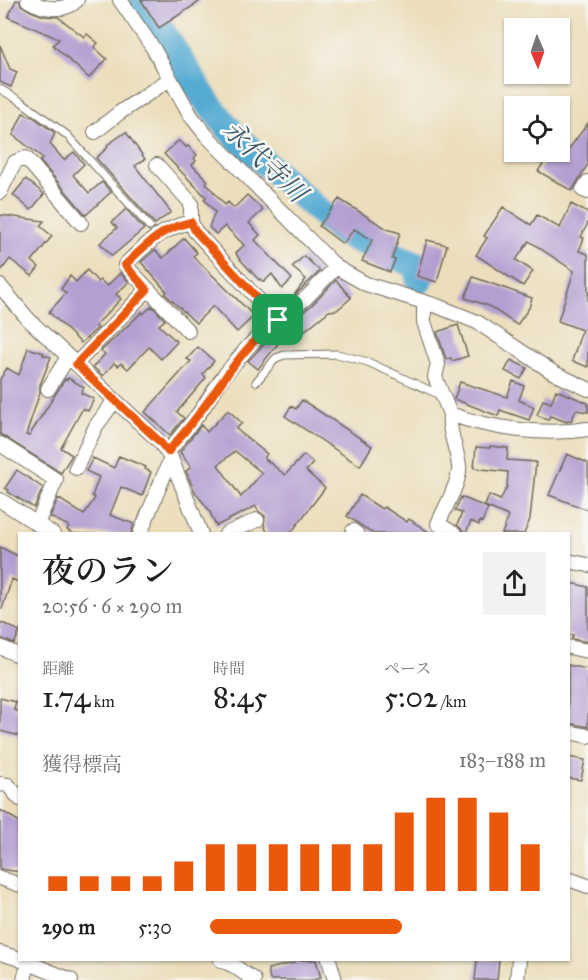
<!DOCTYPE html>
<html lang="ja">
<head>
<meta charset="utf-8">
<style>
  body { margin:0; font-family:"IM FELL Great Primer","Noto Serif JP",serif; background:#f2f2f2; color:#202124; height:100vh; display:flex; flex-direction:column; font-size:22px; white-space:nowrap }
  * { box-sizing:border-box; margin:0 }
  p { font-size:20px; color:#757577 }
  .icon { flex:none; width:33px; height:33px; fill:none; stroke:currentColor; stroke-width:2; stroke-linecap:round; stroke-linejoin:round }
  .map { position:relative; flex:1; overflow:hidden }
  .side { position:absolute; left:18px; top:532px; width:552px; height:429px; display:flex; flex-direction:column; background:#fff; border-radius:0px; box-shadow:0 2px 4px #0004 }
  .side>* { flex:none }
  .needle { width:39px; rotate:178deg }
  .tools { position:absolute; left:504px; top:18px; display:grid; gap:12px }
  .tools a { display:grid; place-items:center; width:66px; height:66px; border-radius:0px; background:#fff; box-shadow:0 2px 4px #0004; font-size:30px }
  .pin { position:absolute; display:grid; place-items:center; width:51px; height:51px; color:#fff; margin:-26px; border-radius:12px; box-shadow:0 3px 9px #0006 }
  .round { display:grid; place-items:center; flex:none; width:63px; height:63px; border-radius:0px; background:#f2f2f2 }
  .summary { display:flex; align-items:center; justify-content:space-between; height:102px; padding:0 24px }
  h1 { font-size:33px; font-weight:600; line-height:45px }
  .stats { display:grid; grid-template-columns:repeat(3,1fr); gap:9px; height:102px; padding:6px 24px }
  .stats div { display:grid; align-content:center }
  .stats b { font-size:30px; font-weight:600 }
  .stats small { font-size:16px; font-weight:400 }
  .stats p { font-size:16px }
  .chart { height:168px; padding:12px 24px }
  .chart p { display:flex; justify-content:space-between }
  .chart svg { width:100%; height:108px; margin-top:6px; stroke:#ea580c; stroke-width:6 }
  ul { padding:0 24px; list-style:none; font-size:20px }
  li { display:grid; grid-template-columns:96px 72px 1fr; align-items:center; height:45px }
  li i { height:15px; border-radius:8px; background:#ea580c }
  .map>svg:first-child { display:block }
</style>
</head>
<body>
<div class="map">
<svg width="588" height="980" viewBox="0 0 588 980">
  <rect width="100%" height="100%" fill="#f6f6f2"/>
  <filter id="ink" filterUnits="userSpaceOnUse"><feTurbulence type="fractalNoise" baseFrequency=".0167" numOctaves="2"/><feDisplacementMap in="SourceGraphic" scale="12" xChannelSelector="R" yChannelSelector="G"/><feConvolveMatrix kernelMatrix="1 2 1 2 8 2 1 2 1" color-interpolation-filters="sRGB"/></filter>
  <filter id="wash" filterUnits="userSpaceOnUse"><feTurbulence type="fractalNoise" baseFrequency=".008" numOctaves="4" result="noise"/><feDisplacementMap in="SourceGraphic" scale="24" xChannelSelector="R" yChannelSelector="G"/><feGaussianBlur stdDeviation="1.35" result="paint"/><feColorMatrix in="noise" values="0 0 0 0 0 0 0 0 0 0 0 0 0 0 0 0 0 1.4 0 .05"/><feComposite in="paint" operator="in"/></filter>
  <g filter="url(#wash)">
    <rect width="100%" height="100%" fill="#ecdebb"/>
    <g fill="none" stroke-linecap="round" stroke-linejoin="round">
      <!-- river -->
      <path stroke="#57abd3" stroke-width="27" d="M142 0 207 102 235 136 338 228 349 236 419 266V281"/>
    </g>
    <g id="blocks">
      <!-- building -->
      <path fill="#b49fd2" fill-rule="evenodd" d="M16 0H19L21 5 31 11 44 16 58 17 84 37 87 34 98 43 94 47 107 59 89 78 53 45 59 39 8 17Z
        M141 0H202L159 28Z
        M0 45 10 69 17 72 11 87 0 82Z
        M23 113 33 117 55 133 50 144 64 160 74 152 84 164 73 175 89 193 102 182 111 192 86 215 40 161 43 158 13 135Z
        M588 123V164L572 191 538 171 552 152H561L565 154Z
        M126 132 145 159 135 166 171 212 155 224 96 158 108 147 107 145Z
        M178 141 181 142 186 147 188 146 197 155 194 158 196 161 192 165 208 181 206 183 225 205 228 202 234 208 247 195 263 210 249 223 260 235 255 240 292 279 282 289 272 274 264 282 260 279 259 280 238 257 236 253 244 245 225 226 216 234 209 227 215 212 204 199 206 197 164 154Z
        M26 179 44 194 31 210 13 195Z
        M339 199 387 229 400 233 392 259 395 260 390 272 362 261 372 240 354 229 343 244 319 226Z
        M571 204 588 213V223L581 237 584 238 579 251 588 254V367L572 361 582 330 558 321 574 271 529 241 516 260 533 271 523 286 476 255 487 238 484 236 503 207 531 225 537 215 560 228Z
        M126 209 144 229 112 256 100 243 117 228 112 222Z
        M0 215 44 221 40 226 52 236 32 261 39 267 32 276 10 259 0 272Z
        M184 238 197 253 193 256 254 316 237 332 213 306 196 323 165 294 167 292 141 262 155 250 163 258Z
        M427 240 447 245 437 282 417 276Z
        M304 256 320 271 292 298 306 279 292 267Z
        M87 270 98 282 100 280 107 286 120 273 129 282 116 294 121 299 95 326 98 328 81 343 49 312 66 293 61 289 70 276 76 282Z
        M473 277 532 298 529 308 517 325 489 306 465 298Z
        M336 280 351 298 337 310 329 311 293 340 280 341 258 369 248 361 268 340 312 305Z
        M152 306 165 320 159 325 177 342 161 359 149 347 128 369 121 363 118 366 114 363 103 376 93 367 105 354 101 351 142 312 143 314Z
        M458 325 468 356 452 361 451 358 446 359 437 332Z
        M198 347 214 361 203 374 206 378 177 412 184 418 170 435 145 412 191 361 187 359Z
        M28 348 44 353 43 355 51 357 40 385V392L26 435 29 436 65 379 67 380 68 378 84 387 81 393 94 399 88 411 83 408 61 448 72 455 61 473 0 434V379L7 368 19 375Z
        M511 360 527 368 521 379 505 371Z
        M513 381 524 386 519 400 534 407 529 420 500 410 498 416 454 399 460 382 507 397Z
        M556 390 588 403V412L576 410 571 421 568 420 567 422 550 416 548 420 537 415 543 400 551 403Z
        M302 400 372 446 360 466 285 416 291 406 296 409Z
        M228 410 242 423 236 429 267 454 264 458 285 475 304 455 313 463 306 471 325 488 290 534H268L264 525 265 516 258 511 256 506 216 526 209 510 195 492 186 471 191 467 180 452 201 425 207 432ZM235 451 262 473 241 497 218 465Z
        M490 446 508 448 507 460 536 462 530 519 524 534H502L508 516 485 506 489 495 500 500 507 487 508 472 474 468 476 447 490 448Z
        M567 454 588 463V510L549 495Z
        M119 456 146 467 145 469 151 472 142 496 121 487 110 515 134 524 131 534H74L67 530 69 526 50 517 58 498 84 515 95 498 92 496 99 477 86 471 93 458 114 468Z
        M17 470 43 488 34 508 8 492 9 490 5 488Z
        M360 495 382 509 384 507 407 522 409 519 432 534H374L347 516Z
        M461 497 488 508 482 522 480 521 479 525 471 521 466 533 457 525 462 513 455 511Z
        M0 547 20 557V583L12 579 2 609 0 608Z
        M568 582 588 587V642L572 639 573 635H568Z
        M0 622 20 631 14 644 0 638Z
        M568 665 588 669V727L568 723Z
        M0 698 16 702 14 710 20 712V736L0 731Z
        M568 757 585 760 581 780 568 778Z
        M0 810 20 822V872L0 869Z
        M293 960H316L321 978 313 980H270L268 969 294 963Z
        M477 960H499L497 980H475Z"/>
    </g>
  </g>
  <g filter="url(#ink)">
    <use href="#blocks" fill-opacity="0" stroke="#6f6a5d" stroke-width="1.5"/>
    <g fill="none" stroke-linecap="round" stroke-linejoin="round">
      <defs>
        <path id="lane" d="M0 89 22 102 67 135 150 227
          M256 382 276 358 284 355 337 354 368 362 440 395"/>
        <path id="street" d="M28 0C43 9 64 13 77 0
          M120 0 153 48 191 116 206 135 336 267 366 284 437 306 477 322 554 373 588 389
          M95 132 119 113 170 79
          M157 165 191 203V222L195 231 277 320
          M588 182 583 190 588 192
          M0 192 15 162 26 158 81 223
          M0 286 29 320 160 442 171 458 201 534
          M424 303V322L438 364 435 377 450 414C491 429 544 436 588 429
          M188 331 125 265C147 244 160 229 191 222
          M76 364 147 290
          M48 389 68 357
          M450 414C448 432 457 448 459 466 461 481 444 509 438 524L455 534
          M0 444 56 480 37 524
          M168 452 200 412 223 377 247 348 264 331 306 298 336 267
          M76 468 96 426 115 400
          M0 500 53 534
          M353 531 357 534
          M140 534 171 458
          M226 534 257 520
          M568 561 588 565
          M0 647 20 656
          M568 647 588 651
          M568 732 588 736
          M0 784 8 785 20 799
          M0 878 20 885
          M568 879 588 886
          M0 953 20 959
          M21 960 71 980
          M221 960 234 966 254 980
          M329 960 335 980
          M24 980 29 960
          M517 980 519 960"/>
      </defs>
      <!-- lane casing -->
      <use href="#lane" stroke="#6f6a5d" stroke-width="9"/>
      <!-- street casing -->
      <use href="#street" stroke="#6f6a5d" stroke-width="16"/>
      <!-- lane -->
      <use href="#lane" stroke="#fff" stroke-width="7"/>
      <!-- street -->
      <use href="#street" stroke="#fff" stroke-width="14"/>
    </g>
  </g>
  <g fill="none" stroke-linecap="round" stroke-linejoin="round" filter="url(#ink)">
    <defs>
      <path id="route" d="M191 222 195 231 278 320C244 345 225 379 200 412 190 426 178 439 168 452L160 442 76 364 147 290 125 265C147 244 160 229 191 222Z"/>
    </defs>
    <!-- route casing -->
    <use href="#route" stroke="#fff" stroke-width="12"/>
    <!-- route -->
    <use href="#route" stroke="#ea580c" stroke-width="8"/>
  </g>
  <g text-anchor="middle" stroke-width="5" stroke-linejoin="round" paint-order="stroke">
    <!-- water labels -->
    <g font-size="26" font-style="italic" fill="#3a5866" stroke="#f6f6f2">
      <text transform="translate(265 161) rotate(44)" y="9">永代寺川</text>
    </g>
  </g>
</svg>
<div class="tools">
<a><svg class="needle" viewBox="-14 -14 28 28"><path d="M0-13l5 13h-10z" fill="#e53935"/><path d="M0 13l5-13h-10z" fill="#757577"/></svg></a>
<a><svg class="icon" aria-label="locate" viewBox="0 0 24 24"><circle cx="12" cy="12" r="6"/><path d="M12 2v4M12 18v4M2 12h4M18 12h4"/></svg></a>
</div>
<div class="pin" style="left:278px;top:320px;background:#1e9e55"><svg class="icon" aria-label="arrive" viewBox="0 0 24 24"><path d="M6 21V4h12l-3 4 3 4H6"/></svg></div>
<section class="side">
<div class="summary"><div><h1>夜のラン</h1><p>20:56 · 6 × 290 m</p></div><a class="round"><svg class="icon" aria-label="share" viewBox="0 0 24 24"><path d="M12 15V3M7 8l5-5 5 5M5 13v7h14v-7"/></svg></a></div>
<div class="stats">
<div><p>距離</p><b>1.74<small> km</small></b></div>
<div><p>時間</p><b>8:45</b></div>
<div><p>ペース</p><b>5:02<small> /km</small></b></div>
</div>
<div class="chart"><p><span>獲得標高</span>183–188 m</p>
<svg viewBox="0 0 160 44" preserveAspectRatio="none"><path d="M5 44V38M15 44V38M25 44V38M35 44V38M45 44V32M55 44V25M65 44V25M75 44V25M85 44V25M95 44V25M105 44V25M115 44V12M125 44V6M135 44V6M145 44V12M155 44V25"/></svg>
</div>
<ul>
<li><b>290 m</b>5:30<i style="width:57%"></i></li>
</ul>
</section>
</div>
</body>
</html>
